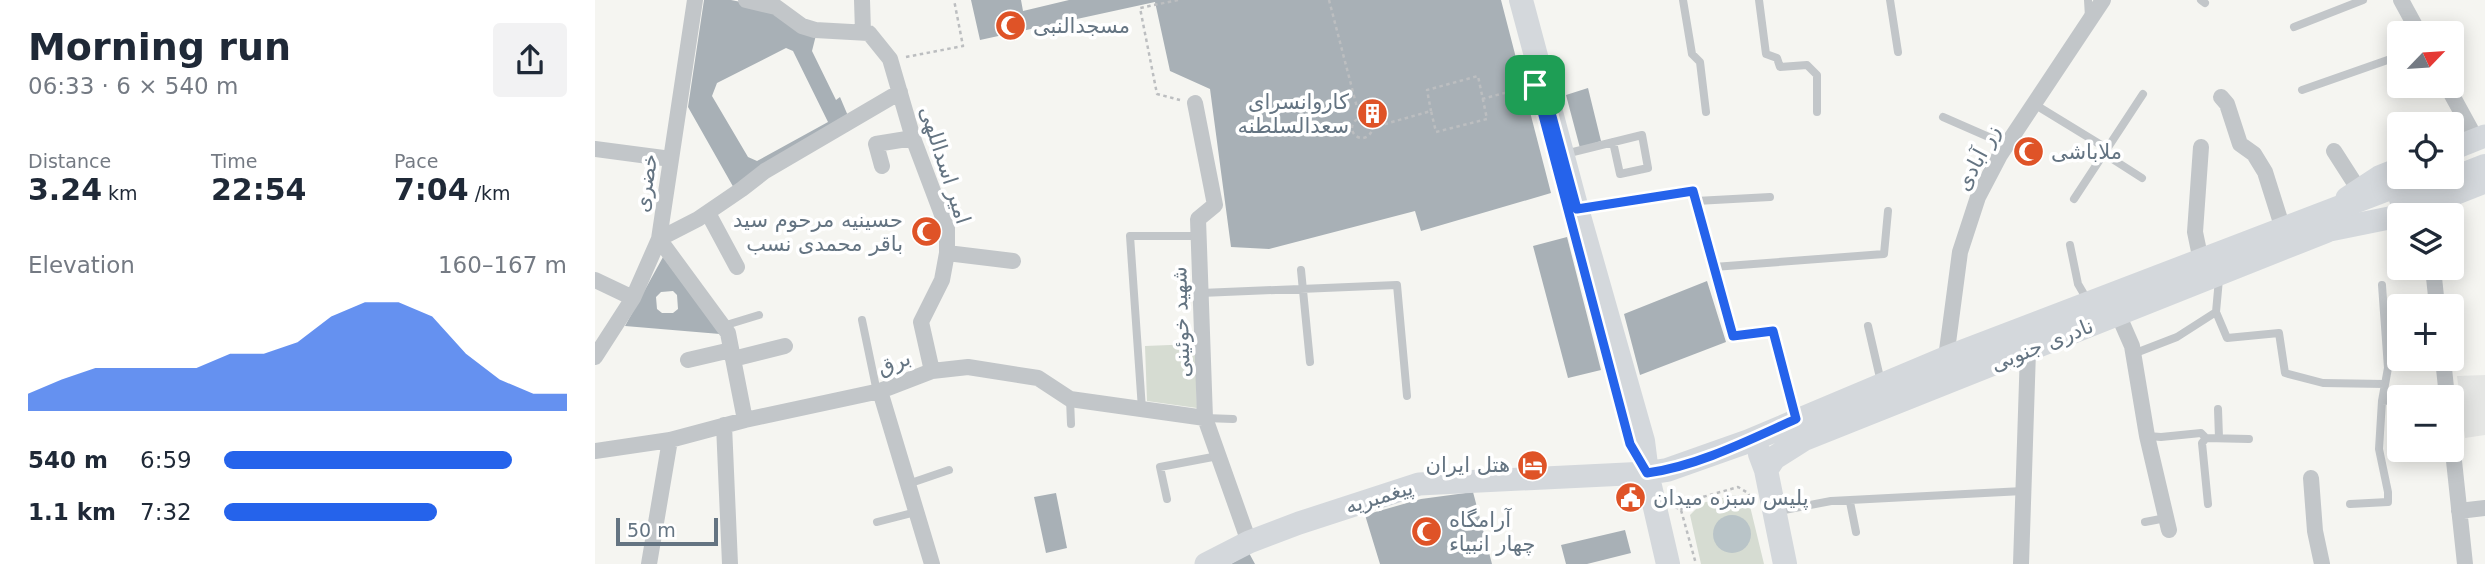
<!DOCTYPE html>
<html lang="en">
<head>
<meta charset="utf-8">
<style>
  body { margin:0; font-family:"DejaVu Sans",Cairo,sans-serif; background:#f2f2f3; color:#1f2937; height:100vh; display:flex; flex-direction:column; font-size:26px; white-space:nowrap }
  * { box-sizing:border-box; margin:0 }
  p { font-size:23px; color:#747a83 }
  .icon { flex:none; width:38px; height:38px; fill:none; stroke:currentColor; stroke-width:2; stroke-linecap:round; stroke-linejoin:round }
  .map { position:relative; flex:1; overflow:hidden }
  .details { display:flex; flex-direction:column; background:#fff; width:595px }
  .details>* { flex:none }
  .needle { width:46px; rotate:65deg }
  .tools { position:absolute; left:1792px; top:21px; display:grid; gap:14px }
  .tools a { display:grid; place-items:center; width:77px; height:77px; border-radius:7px; background:#fff; box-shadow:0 4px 18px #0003; font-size:35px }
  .scale { position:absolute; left:21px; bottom:18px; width:102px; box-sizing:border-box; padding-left:7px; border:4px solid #647482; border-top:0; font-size:19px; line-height:24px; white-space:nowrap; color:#647482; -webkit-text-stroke:5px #fff; paint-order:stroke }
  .pin { position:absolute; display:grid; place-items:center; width:60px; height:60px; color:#fff; margin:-30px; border-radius:14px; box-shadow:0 4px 10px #0006 }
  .round { display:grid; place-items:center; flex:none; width:74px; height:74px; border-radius:7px; background:#f2f2f3 }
  .summary { display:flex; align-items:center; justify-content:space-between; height:119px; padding:0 28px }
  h1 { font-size:38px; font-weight:700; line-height:52px }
  .figures { display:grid; grid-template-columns:repeat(3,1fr); gap:10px; height:119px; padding:7px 28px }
  .figures div { display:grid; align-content:center }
  .figures b { font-size:30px; font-weight:700 }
  .figures small { font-size:19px; font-weight:400 }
  .figures p { font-size:19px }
  .chart { height:196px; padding:14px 28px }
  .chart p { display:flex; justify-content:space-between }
  .chart svg { width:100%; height:126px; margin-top:7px; fill:#2563eb; opacity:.7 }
  ul { padding:0 28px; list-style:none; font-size:23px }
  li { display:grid; grid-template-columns:112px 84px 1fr; align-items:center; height:52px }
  li i { height:18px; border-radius:9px; background:#2563eb }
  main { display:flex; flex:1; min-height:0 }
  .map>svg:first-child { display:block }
</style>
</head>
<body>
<main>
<section class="details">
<div class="summary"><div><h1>Morning run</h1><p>06:33 · 6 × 540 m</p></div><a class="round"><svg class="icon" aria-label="share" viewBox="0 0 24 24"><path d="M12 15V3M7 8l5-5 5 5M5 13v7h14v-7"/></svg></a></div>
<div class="figures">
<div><p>Distance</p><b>3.24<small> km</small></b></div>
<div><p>Time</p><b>22:54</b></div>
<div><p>Pace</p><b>7:04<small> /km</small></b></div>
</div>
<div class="chart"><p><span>Elevation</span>160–167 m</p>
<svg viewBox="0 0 160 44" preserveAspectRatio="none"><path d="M0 44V38L10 33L20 29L30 29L40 29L50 29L60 24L70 24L80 20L90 11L100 6L110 6L120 11L130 24L140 33L150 38L160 38V44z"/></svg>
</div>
<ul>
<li><b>540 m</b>6:59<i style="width:84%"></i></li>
<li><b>1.1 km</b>7:32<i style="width:62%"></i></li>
</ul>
</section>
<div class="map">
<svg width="1890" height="564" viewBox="0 0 1890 564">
  <rect width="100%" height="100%" fill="#f5f5f1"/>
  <!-- built -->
  <path fill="#e5e6e4" d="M1890 375V435L1870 438 1862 376Z"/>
  <!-- green -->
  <path fill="#d6dcd2" d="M600 344 602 408 552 401 550 346Z
    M1140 495 1154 502 1169 564H1106L1095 515 1107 503Z"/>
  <!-- water -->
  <path fill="#b9c4c8" d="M1118 534a19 19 0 1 1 38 0a19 19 0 1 1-38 0Z"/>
  <!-- building -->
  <path fill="#a8b0b6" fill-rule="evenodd" d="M109 0H136L161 5 221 35 217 51 241 100 245 97 256 123 140 190 93 107ZM191 48 198 51 233 122 162 161 153 157 117 96 122 83Z
    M376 0H426L428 11 474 0H906L956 193 826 231 820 211 674 249 636 247 615 89 575 71 560 2 385 40Z
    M993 88 1006 141 985 148 971 95Z
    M972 237 1006 370 973 378 938 246Z
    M68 257 125 334 30 326ZM78 291 82 295 83 309 78 313H67L62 309 61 297 66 292Z
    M1112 281 1131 342 1045 375 1029 314Z
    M878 492 897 564H785L770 515 826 499Z
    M1029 499a6 6 0 1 1 12 0a6 6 0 1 1-12 0Z
    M461 493 472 548 451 553 439 497Z
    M1030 530 1036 553 992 564H971L966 545Z
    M654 553 660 564H636Z"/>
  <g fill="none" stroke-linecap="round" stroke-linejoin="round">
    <!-- path -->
    <path stroke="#bcbec0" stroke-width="2.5" stroke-dasharray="3.5 3.5" stroke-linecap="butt" d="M583 0 545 8 562 94 585 100
      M734 0 765 119
      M311 57 368 46 359 0
      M887 99 932 87
      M757 128a10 10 0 1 1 20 0a10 10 0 1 1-20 0Z
      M776 128 836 111 841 132 892 119 883 76 832 90 836 111
      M1080 507 1086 510 1101 564
      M1086 510 1090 502 1143 487 1153 493 1157 501"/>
    <!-- service -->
    <path stroke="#c2c6c9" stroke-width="8" d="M1088 0 1097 54 1105 62 1111 112
      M1164 0 1171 54 1182 58 1185 67 1212 65 1222 75V112
      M1295 0 1303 52
      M1493 0 1494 17
      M1606 0 1610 3
      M1699 27 1768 0
      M1707 90 1804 56
      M1439 104 1511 148
      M1348 117 1412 145
      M1508 153 1547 178
      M970 154 1047 135 1053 168 1025 174 1018 142
      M1479 199 1548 94
      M1101 201 1175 197
      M984 209 1098 191 1138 336 1178 331 1201 418
      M1475 245 1483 284 1493 301
      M1119 267 1289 254 1293 211
      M706 270 715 362
      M1624 279 1621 312 1632 338 1684 333 1690 373 1728 383 1790 384
      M606 293 802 285 812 396
      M267 320 282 392
      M128 326 164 315
      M1273 326 1286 382
      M1538 354 1582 337 1621 312
      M475 399 476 424
      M1787 401 1804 400
      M547 409 535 236H603
      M1623 409 1624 438
      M610 418 638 419
      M1552 436 1566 437 1606 433 1611 438 1654 439
      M1611 438 1607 443 1613 504
      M313 484 354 470
      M572 499 565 467 623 456
      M1255 502 1261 532
      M1755 504 1793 502V492L1784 449 1787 401 1793 368 1787 285
      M1184 511 1236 501 1428 491
      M282 522 321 512
      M1550 522 1571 518"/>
    <!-- minor -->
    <path stroke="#c2c6c9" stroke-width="16" d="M151 0 181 7 207 26 220 30 274 33 295 59 318 138 352 228V253L347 280 326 322 337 371
      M267 0 268 32
      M1806 0 1824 33
      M1852 86 1881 139
      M1626 97 1632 104 1645 144 1659 154 1670 172 1688 229
      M600 103 620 205 603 219 610 418 654 542
      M1606 147 1600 232 1606 261
      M0 149 76 159
      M1739 151 1764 190
      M287 166 281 144 318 138
      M113 213 142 267
      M352 253 418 261
      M1838 268 1842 306
      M0 280 38 298
      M1523 314 1537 346 1552 436 1574 530
      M0 357 38 298 64 239 100 0
      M1351 358 1365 252 1383 197 1405 155 1508 0
      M138 359 190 346
      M1848 359 1852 397
      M93 360 136 350
      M285 391 337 564
      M150 420 133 333 64 239 103 219 147 189 170 171 305 92
      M129 425 135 564
      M1857 442 1870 564
      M0 451 75 440 150 420 285 391 337 371 373 367 443 378 475 399 610 418
      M1716 478 1720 531 1727 564
      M1864 511 1890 508
      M54 564 75 440
      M1426 564 1433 351"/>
    <!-- secondary -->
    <path stroke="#d4d8dc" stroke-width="23" d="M1857 149 1890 136
      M1752 198 1784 177 1804 169
      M1806 215 1890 182
      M1730 231 1804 216
      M611 564 654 542 704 523 824 484 1052 473"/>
    <!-- primary -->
    <path stroke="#d4d8dc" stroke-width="24" d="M926 0 982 209 1048 441 1052 473 1073 564
      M1806 199 1890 166
      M1165 454 1171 470 1190 564
      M1171 470 1179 458 1209 439 1731 231
      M1052 473 1072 470 1154 441 1351 358 1824 177"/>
  </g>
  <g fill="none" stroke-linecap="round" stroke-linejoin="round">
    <defs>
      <path id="route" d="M948 83 982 209 1098 191 1138 336 1178 331 1201 419C1154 440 1103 466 1052 473L1035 444 940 85Z"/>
    </defs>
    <!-- route casing -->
    <use href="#route" stroke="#fff" stroke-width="14"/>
    <!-- route -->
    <use href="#route" stroke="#2563eb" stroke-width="9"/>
  </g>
  <!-- icons -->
  <defs>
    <symbol id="mosque-disc" viewBox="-11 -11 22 22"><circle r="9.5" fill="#df5327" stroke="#fff"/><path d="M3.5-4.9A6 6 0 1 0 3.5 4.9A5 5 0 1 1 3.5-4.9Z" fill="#fff"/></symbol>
    <symbol id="building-disc" viewBox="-11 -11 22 22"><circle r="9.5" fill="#df5327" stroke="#fff"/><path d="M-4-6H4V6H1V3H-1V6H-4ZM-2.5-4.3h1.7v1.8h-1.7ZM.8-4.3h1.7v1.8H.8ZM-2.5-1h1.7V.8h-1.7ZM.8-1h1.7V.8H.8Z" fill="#fff"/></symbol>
    <symbol id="hotel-disc" viewBox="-11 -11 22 22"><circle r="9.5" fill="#df5327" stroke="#fff"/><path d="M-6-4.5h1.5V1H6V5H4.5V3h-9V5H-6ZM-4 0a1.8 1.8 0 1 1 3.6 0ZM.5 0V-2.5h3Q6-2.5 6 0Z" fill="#fff"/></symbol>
    <symbol id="civic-disc" viewBox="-11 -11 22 22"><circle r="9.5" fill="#df5327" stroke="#fff"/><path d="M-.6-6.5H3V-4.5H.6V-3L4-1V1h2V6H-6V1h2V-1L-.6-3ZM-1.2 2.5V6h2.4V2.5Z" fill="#fff"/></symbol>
  </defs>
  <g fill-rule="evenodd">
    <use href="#mosque-disc" x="398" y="8" width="35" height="35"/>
    <use href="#building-disc" x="760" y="96" width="35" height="35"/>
    <use href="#mosque-disc" x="1416" y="134" width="35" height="35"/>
    <use href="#mosque-disc" x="314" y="214" width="35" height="35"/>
    <use href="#hotel-disc" x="920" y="448" width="35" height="35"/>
    <use href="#civic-disc" x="1018" y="480" width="35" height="35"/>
    <use href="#mosque-disc" x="814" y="514" width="35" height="35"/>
  </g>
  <g text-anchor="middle" stroke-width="7" stroke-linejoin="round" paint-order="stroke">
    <!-- poi labels -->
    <g font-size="21" fill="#647482" stroke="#fff" text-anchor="start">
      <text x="438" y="33">مسجدالنبی</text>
      <text x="754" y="109" text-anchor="end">کاروانسرای<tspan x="754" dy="24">سعدالسلطنه</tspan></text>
      <text x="1456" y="159">ملاباشی</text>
      <text x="308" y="227" text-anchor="end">حسینیه مرحوم سید<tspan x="308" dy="24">باقر محمدی نسب</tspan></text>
      <text x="915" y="472" text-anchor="end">هتل ایران</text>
      <text x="1058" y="505">پلیس سبزه میدان</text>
      <text x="854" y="527">آرامگاه<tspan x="854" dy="24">چهار انبیاء</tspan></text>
    </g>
    <!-- street labels -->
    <g font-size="21" fill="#647482" stroke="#fff">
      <text transform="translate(1383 158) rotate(-62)" y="7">زر آبادی</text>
      <text transform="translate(350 165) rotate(72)" y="7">امیر اسداللهی</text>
      <text transform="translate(51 183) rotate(-81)" y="7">خضری</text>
      <text transform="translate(586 322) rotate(-92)" y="7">شهید خوئینی</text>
      <text transform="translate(1447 345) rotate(-22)" y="7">نادری جنوبی</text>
      <text transform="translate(299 363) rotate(-21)" y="7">برق</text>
      <text transform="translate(784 497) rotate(-17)" y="7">پیغمبریه</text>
    </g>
  </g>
</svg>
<div class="tools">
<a><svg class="needle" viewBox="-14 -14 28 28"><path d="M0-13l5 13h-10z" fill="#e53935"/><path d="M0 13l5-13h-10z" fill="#747a83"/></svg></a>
<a><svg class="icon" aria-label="locate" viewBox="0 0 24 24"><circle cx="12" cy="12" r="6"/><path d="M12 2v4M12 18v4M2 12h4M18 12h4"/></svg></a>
<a><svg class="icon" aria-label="layers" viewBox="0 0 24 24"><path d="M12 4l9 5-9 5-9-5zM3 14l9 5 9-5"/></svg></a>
<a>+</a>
<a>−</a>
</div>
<div class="scale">50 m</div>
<div class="pin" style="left:940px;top:85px;background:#1e9e55"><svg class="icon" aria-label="arrive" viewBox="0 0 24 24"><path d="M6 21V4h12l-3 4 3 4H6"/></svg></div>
</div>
</main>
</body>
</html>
